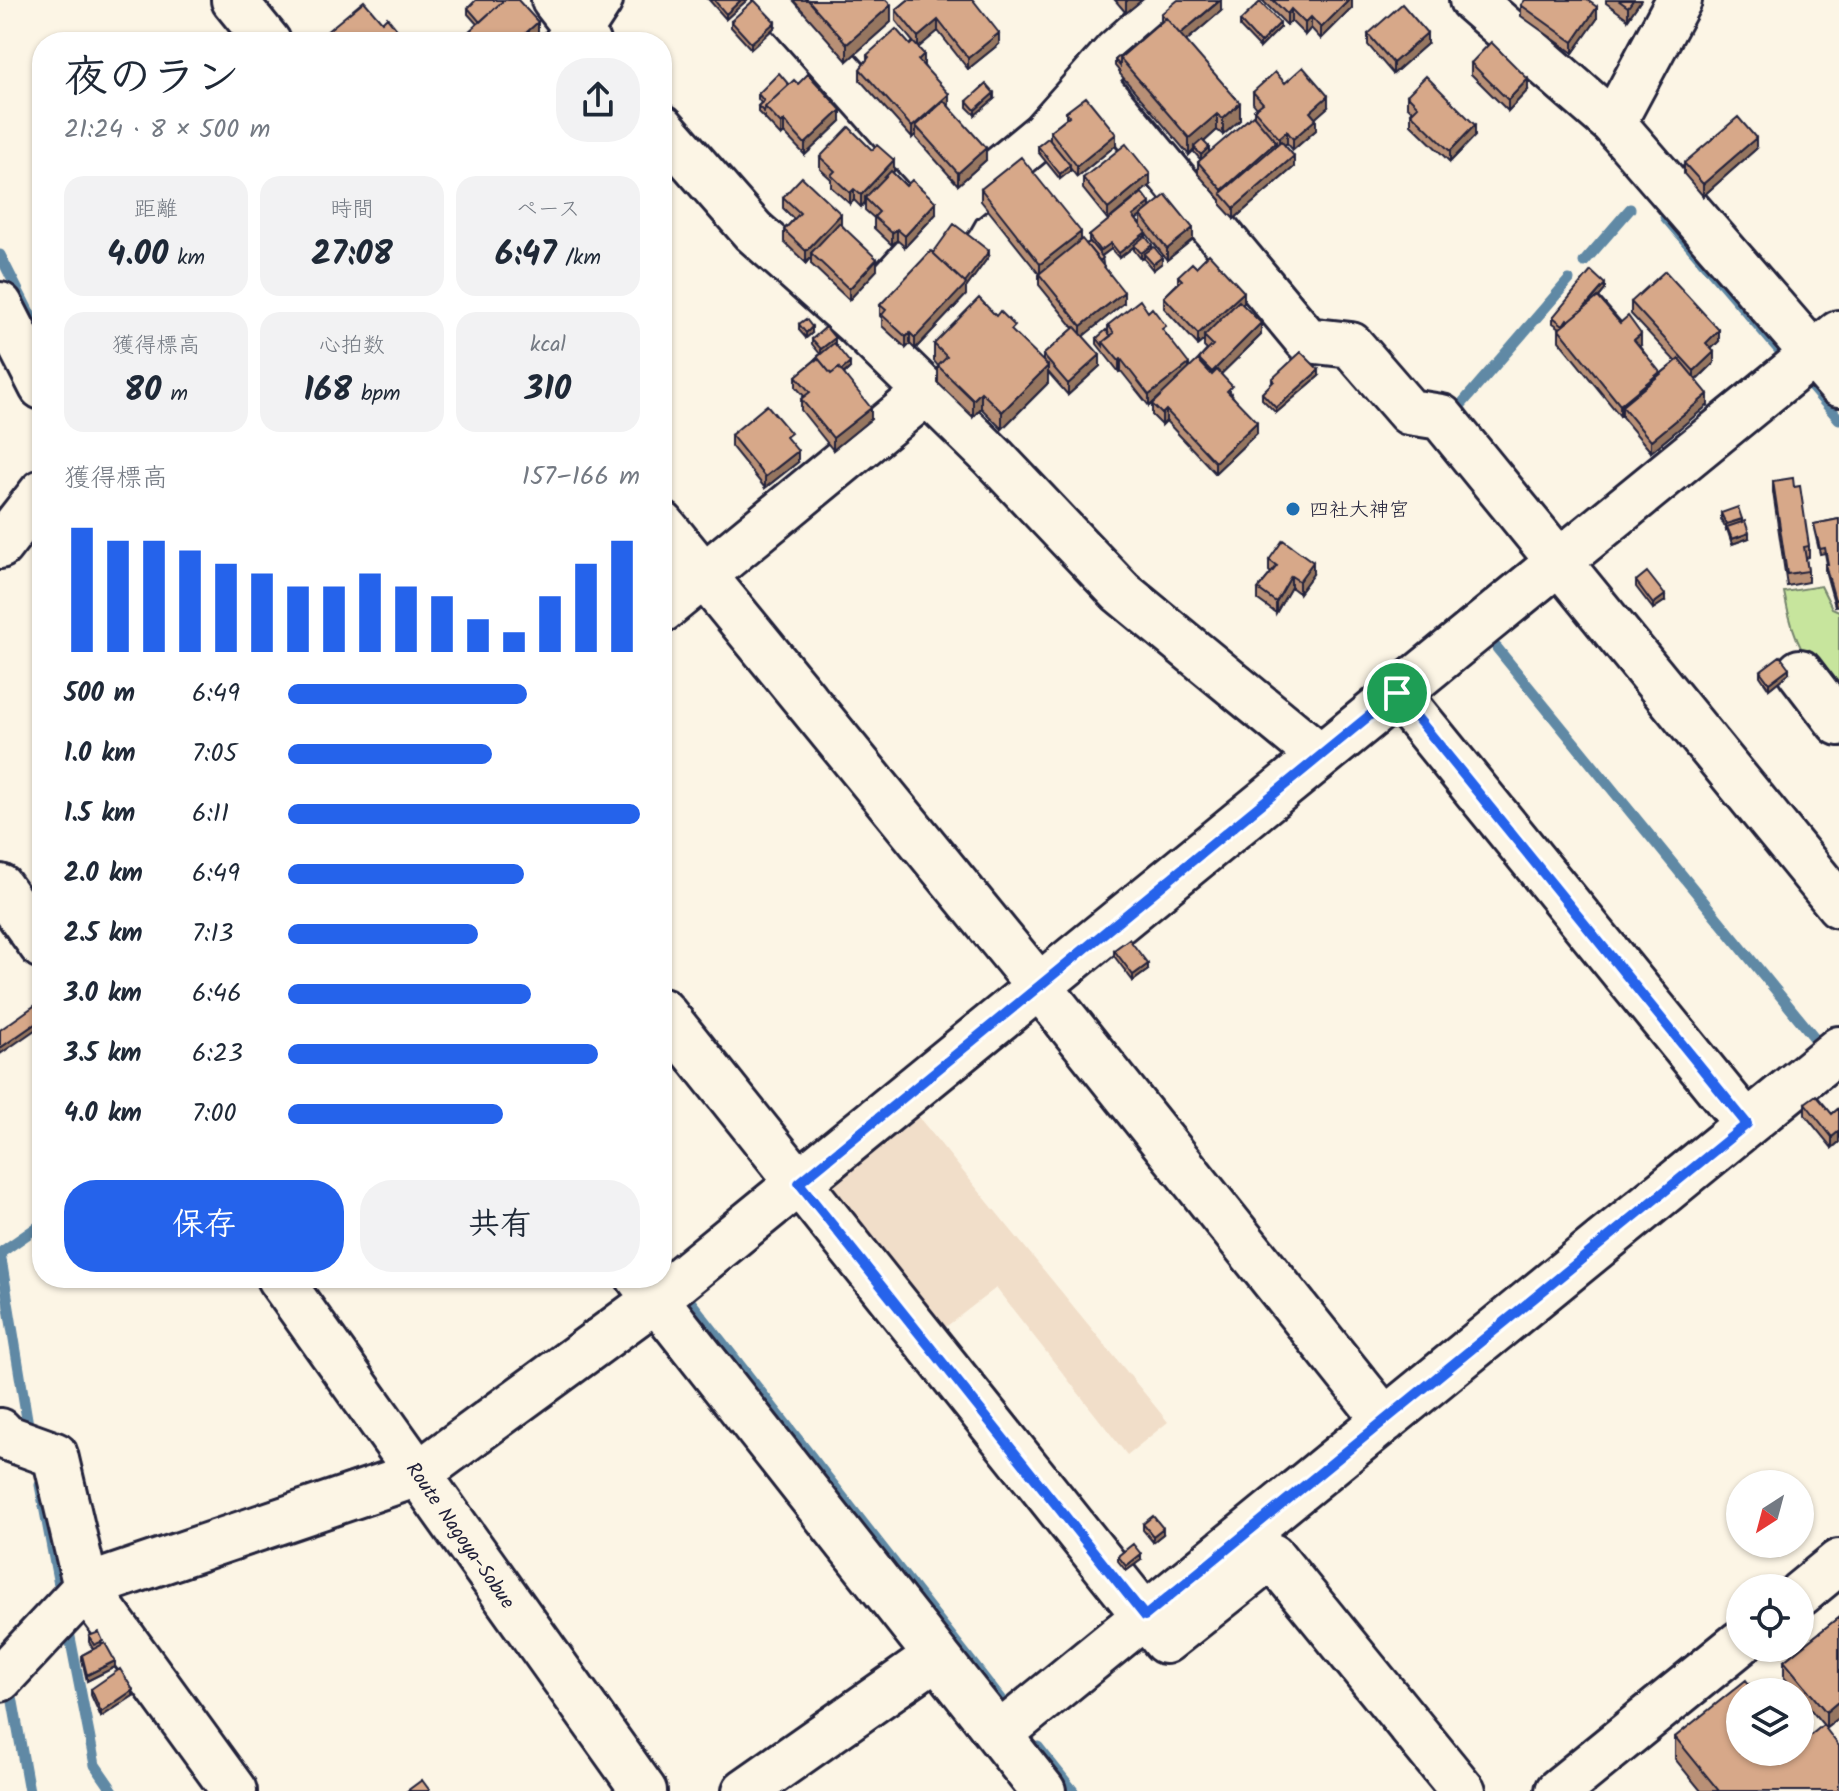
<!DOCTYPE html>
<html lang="ja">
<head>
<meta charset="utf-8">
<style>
  body { margin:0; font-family:Kalam,"Klee One",sans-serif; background:#f2f2f3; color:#1f2937; height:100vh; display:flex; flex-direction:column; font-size:30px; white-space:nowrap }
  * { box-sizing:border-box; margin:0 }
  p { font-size:26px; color:#747a83 }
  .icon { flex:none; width:44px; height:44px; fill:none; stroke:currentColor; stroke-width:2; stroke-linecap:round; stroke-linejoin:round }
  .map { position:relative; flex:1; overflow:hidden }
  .drawer { position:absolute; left:32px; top:32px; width:640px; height:1256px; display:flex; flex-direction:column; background:#fff; border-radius:32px; box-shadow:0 2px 6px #0004 }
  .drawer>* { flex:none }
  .needle { width:52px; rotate:216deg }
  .fabs { position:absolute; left:1726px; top:1470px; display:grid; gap:16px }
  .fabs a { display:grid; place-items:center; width:88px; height:88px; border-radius:50%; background:#fff; box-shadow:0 2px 6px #0004; font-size:40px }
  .pin { position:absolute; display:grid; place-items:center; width:68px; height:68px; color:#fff; margin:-34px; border:4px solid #fff; border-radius:50%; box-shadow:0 2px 8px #0007 }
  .round { display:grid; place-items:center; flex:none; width:84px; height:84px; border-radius:32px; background:#f2f2f3 }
  .headline { display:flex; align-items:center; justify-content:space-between; height:136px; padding:0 32px }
  h1 { font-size:44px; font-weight:800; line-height:60px }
  .metrics { display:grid; grid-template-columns:repeat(3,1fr); gap:12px; height:136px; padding:8px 32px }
  .metrics div { display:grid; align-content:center; border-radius:20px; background:#f2f2f3; text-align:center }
  .metrics b { font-size:34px; font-weight:800 }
  .metrics small { font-size:22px; font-weight:400 }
  .metrics p { font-size:22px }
  .chart { height:224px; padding:16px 32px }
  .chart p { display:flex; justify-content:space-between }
  .chart svg { width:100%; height:144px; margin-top:8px; stroke:#2563eb; stroke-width:6 }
  .button { display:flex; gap:16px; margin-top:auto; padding:16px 32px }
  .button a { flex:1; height:92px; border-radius:32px; background:#2563eb; color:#fff; font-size:32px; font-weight:800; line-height:92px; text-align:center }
  .button a+a { background:#f2f2f3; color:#1f2937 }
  ul { padding:0 32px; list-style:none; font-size:26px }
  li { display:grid; grid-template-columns:128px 96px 1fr; align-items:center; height:60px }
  li i { height:20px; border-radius:10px; background:#2563eb }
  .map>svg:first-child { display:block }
</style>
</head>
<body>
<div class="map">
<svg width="1839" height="1791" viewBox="0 0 1839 1791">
  <rect width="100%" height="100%" fill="#fcf5e5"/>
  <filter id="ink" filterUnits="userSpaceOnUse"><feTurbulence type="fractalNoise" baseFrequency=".0125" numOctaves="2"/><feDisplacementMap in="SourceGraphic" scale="16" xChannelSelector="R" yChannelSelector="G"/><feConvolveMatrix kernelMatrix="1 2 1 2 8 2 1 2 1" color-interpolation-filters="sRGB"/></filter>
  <g filter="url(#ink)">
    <!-- built -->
    <path fill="#f1dec9" d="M916 1114 1168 1422 1127 1455 996 1288 934 1336 827 1199 831 1183Z"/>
    <!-- green -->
    <path fill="#c7e59d" stroke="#74846c" stroke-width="2" d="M1821 586 1832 608 1839 611V705C1808 664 1793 644 1784 592Z"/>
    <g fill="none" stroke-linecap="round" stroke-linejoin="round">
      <!-- stream -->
      <path stroke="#6089a5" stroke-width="11" d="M1665 217 1780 351
        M0 255 42 338
        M1584 262 1630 209
        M1809 384 1839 419
        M1465 416 1459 407 1569 280
        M1497 648 1818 1042
        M0 1253 28 1425
        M0 1253 42 1224
        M689 1300 1008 1709
        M40 1485 60 1590
        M69 1632 95 1765 113 1791
        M11 1691 29 1791
        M1038 1747 1073 1791"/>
      <defs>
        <path id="minor" d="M234 0 268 42
          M554 0 587 42
          M776 0 958 204
          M1472 0 1613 123 1839 384
          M567 42 579 32 600 0
          M1092 81 1307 340 1351 345 1409 412 1441 417 1839 905
          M1613 123 1679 0
          M662 127 753 231 855 322 994 458 1121 592 1320 756
          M0 305 42 387
          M855 322 950 218 958 204 1043 134 1116 52 1174 0
          M662 524 1039 986 1385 1420
          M0 546 42 492
          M662 610 927 392
          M1800 672 1839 723
          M1397 693 1747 1124
          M662 1011 1165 1641 1272 1556 1463 1791
          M639 1278 1043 1791
          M0 1431 5 1437 55 1455 86 1587 234 1791
          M1800 1594 1839 1562
          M0 1679 86 1587 418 1474 655 1300 1839 333
          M999 1735 1839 1049
          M745 1791 937 1656
          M1558 1791 1740 1643"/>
        <path id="major" d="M0 887 42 946
          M279 1278 644 1791"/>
      </defs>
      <!-- minor casing -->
      <use href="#minor" stroke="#22223b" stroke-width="50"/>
      <!-- major casing -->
      <use href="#major" stroke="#22223b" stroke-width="50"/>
      <!-- minor -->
      <use href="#minor" stroke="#fcf5e5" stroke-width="44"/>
      <!-- major -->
      <use href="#major" stroke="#fcf5e5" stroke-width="44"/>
    </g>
    <!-- wall -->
    <path fill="#b99076" stroke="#22223b" stroke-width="2" fill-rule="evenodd" d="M709 0H747L726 19Z
      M793 0H886L891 22 847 61Z
      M908 0 999 44 968 69 938 31 918 47 924 66 948 106 986 160 958 185 916 138V134L912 138 860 80V69L867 60V55L910 45 913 42 896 21V10Z
      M1115 0H1142L1126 13Z
      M1262 0H1352V8L1321 39 1311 28 1305 35 1291 21 1287 25Z
      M1606 0H1641L1628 19 1606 3Z
      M1521 5 1597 19 1573 53 1521 16Z
      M468 8 538 34 528 42H465V35L477 24 468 14Z
      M1221 11 1186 41 1240 120 1223 135 1217 130 1204 142 1209 153 1254 117V110L1257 108 1253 103V92L1285 83 1328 107 1315 118 1316 130 1293 150 1287 143 1284 145 1294 167 1234 219 1221 205V200L1198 174V162L1201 160 1194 152V150L1189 155 1120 74V72L1115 66V60L1161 22V14Z
      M731 21 775 27 751 49 731 27Z
      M1240 21 1280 28 1260 48 1240 27Z
      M1368 34 1427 44 1393 74 1368 45Z
      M1471 63 1528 90 1508 111 1471 74Z
      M789 85 841 121 805 155 784 133 781 136 765 119V117L764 118 758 112V106L761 103 758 99V94Z
      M1407 95 1475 136 1450 162 1411 124V113L1413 112 1407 106Z
      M994 99 975 115 967 107V101Z
      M1066 112 1116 145 1077 177 1070 168V171L1060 179 1038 152V146L1050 139V131L1066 118Z
      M1756 149 1703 196 1684 174V163Z
      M820 157 894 171 893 173 936 214 905 247 897 240 892 245 874 228V218L865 210V202L861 207 854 200 850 204 831 187V179L820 169Z
      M1083 178 1150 185 1108 220 1083 189Z
      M981 189 1081 240 1086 244 1089 242V236L1150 208 1193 239 1167 260 1146 233V237L1162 263 1153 270 1144 259V257L1141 259 1134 250V247L1119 258 1111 249 1102 256 1103 264H1102L1124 303 1083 336 1100 366 1068 395 1048 372V383L1002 429 981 408 973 417 938 383V366L934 361V344L1015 334 1043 362V355L1074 328 1039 285V274L981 201ZM1141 216V225L1136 220Z
      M783 197 841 224 877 270 849 300 811 264V257L806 263 784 242V230L794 219 783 208Z
      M933 253 989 256 966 288V295L915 349 910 344 906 348 882 326V318L880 316V305Z
      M1196 267 1244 303 1242 304 1261 335 1221 374 1232 395 1257 433 1215 473 1166 421 1162 425 1152 415V404L1156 401 1149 406 1121 371 1119 372 1097 344V338L1108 332V325L1166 334 1189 369 1199 361V359L1207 350 1204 347V340L1198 345 1164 308V297L1178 283V276Z
      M1605 290 1599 297 1641 345 1639 346 1660 374 1676 362 1631 314V302L1719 341 1711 349 1714 363 1697 380 1708 405 1651 452 1622 417V415L1620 416 1559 341V329L1560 328 1553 323V317Z
      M799 324 812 333 806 338 799 330Z
      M812 339 835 344 850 368 844 374 871 419 833 450 801 410V399L804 396 796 387V376L815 360V359L820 354 812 344Z
      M1319 376 1276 413 1262 399V393L1272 383V379Z
      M731 435 798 462 765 488 731 446Z
      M1773 481 1794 487 1809 546V557L1806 558 1808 571V582L1787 586 1773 492Z
      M1721 513 1749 538 1732 544 1727 529 1726 530 1721 519Z
      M1839 519V605L1835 606 1825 570V564H1827L1825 553 1820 554 1814 529V524Z
      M1269 560 1313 574 1299 593 1291 587 1276 613 1258 600V589L1271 573 1269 571Z
      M1636 581 1665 601 1653 609 1636 587Z
      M1760 671 1789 673 1769 689 1760 676Z
      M1114 950 1148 970 1133 981 1114 956Z
      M1805 1103 1832 1114 1839 1108V1142L1832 1148 1805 1115Z
      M1143 1524 1163 1534 1153 1542 1143 1530Z
      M1118 1556 1141 1560 1126 1571 1118 1561Z
      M1839 1617V1718L1826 1728 1800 1697V1692H1796L1784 1677V1661Z
      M89 1636 103 1644 115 1667 87 1681 82 1660V1655L93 1649 89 1642Z
      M91 1689 133 1696 101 1717 91 1695Z
      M1675 1737 1740 1752 1839 1791H1701L1675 1759Z"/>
    <!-- shaded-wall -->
    <path fill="#967660" stroke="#22223b" stroke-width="2" d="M741 0H747L726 19V14Z
      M1128 0H1142L1126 13V2Z
      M1221 0V11L1179 47V35Z
      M1349 0H1352V8L1321 39V28Z
      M1633 0H1641L1628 19V7Z
      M891 5V22L847 61V44Z
      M1597 7V19L1573 53V42Z
      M1291 9V21L1287 25V14Z
      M1311 17V28L1305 35V23Z
      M938 20V31L918 48V37Z
      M538 22V34L528 42H516Z
      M775 22V27L751 49V43Z
      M1280 23V28L1260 48V43Z
      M999 33V44L968 69V58Z
      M1427 33V44L1393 74V63Z
      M924 54V66L918 71V60Z
      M1528 79V90L1508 111V100Z
      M994 93V99L975 115V110Z
      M949 94V105L920 131 916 126V134L912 138V127Z
      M1328 96V107L1310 123V112Z
      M1240 103V120L1223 135V119Z
      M841 110V121L805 155V144Z
      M1217 114V130L1196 149 1194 147V150L1189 155V138Z
      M1316 119V130L1293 150V139Z
      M784 121V133L781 136V124Z
      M1475 125V136L1450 162V151Z
      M1287 131V143L1279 150V138Z
      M1116 134V145L1077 177V166Z
      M1756 138V149L1703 196V184Z
      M1276 142V154L1222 194V190Z
      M1209 147V153L1201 160V155Z
      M986 148V160L958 185V173Z
      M1294 156V167L1234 219V208Z
      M894 160V171L867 200 865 198V202L861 207V195Z
      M1070 165V171L1060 179V174Z
      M1150 174V185L1108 220V209Z
      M854 189V200L850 204V193Z
      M936 202V214L905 247V236Z
      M1150 203V209L1133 222V216Z
      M841 214V225L811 253V257L806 263V251Z
      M1193 228V239L1167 260V249Z
      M897 229V240L892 245V233Z
      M1081 232V243L1040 275V264Z
      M1146 232V237L1119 258V253Z
      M1111 243V249L1100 257V251Z
      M1152 245V251L1144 254V257L1141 259V253Z
      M989 251V256L966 288V295L915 349V338Z
      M1162 257V263L1153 270V264Z
      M877 259V270L849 300V289Z
      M1605 284V290L1572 329V323Z
      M1124 292V303L1081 338V326Z
      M1244 292V303L1206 338 1204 336V340L1198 345V334Z
      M1261 323V335L1212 383V372Z
      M812 327V333L806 338V333Z
      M1719 330V341L1706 354V343Z
      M910 333V344L906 348V337Z
      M1641 334V345L1634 351V340Z
      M835 338V343L821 355V349Z
      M1714 352V363L1694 382V371Z
      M1100 355V366L1068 395V384Z
      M1121 359V371L1119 372V361Z
      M850 363V368L831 384V378Z
      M1189 364V375L1149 406V395Z
      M1048 366V383L1002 429V412Z
      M1319 370V376L1276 413V408Z
      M1660 372V383L1622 406V415L1620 416V405Z
      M981 392V408L973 417V400Z
      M1708 394V405L1651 452V441Z
      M871 408V419L833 450V438Z
      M1166 410V421L1162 425V414Z
      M1257 422V433L1215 473V462Z
      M798 451V462L765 488V477Z
      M1742 519V524L1726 530V524Z
      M1749 533V538L1732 544V539Z
      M1313 562V574L1299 593V581Z
      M1291 576V587L1276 613V602Z
      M1665 595V601L1653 609V604Z
      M1839 599V605L1835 606V600Z
      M1789 668V673L1769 689V683Z
      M1148 964V970L1133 981V975Z
      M42 1019V1025L0 1054V1048Z
      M1839 1131V1142L1832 1148V1137Z
      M1163 1528V1534L1153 1542V1536Z
      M1141 1554V1560L1126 1571V1566Z
      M115 1661V1667L87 1681V1675Z
      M133 1690V1696L101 1717V1712Z
      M1839 1701V1718L1826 1728V1712Z"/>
    <!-- building -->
    <path fill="#d7a889" stroke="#22223b" stroke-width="2" d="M476 0H504L480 22 468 8Z
      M504 0H518L538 22 516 42H472L465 35Z
      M714 0H741L726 14Z
      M754 0 775 22 751 43 731 21Z
      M808 0H886L891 5 847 44Z
      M908 0H973L999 33 968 58 938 20 918 37 896 10Z
      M1178 0H1220L1180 34 1166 18 1165 19 1161 14Z
      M1273 0H1349L1321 28 1311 17 1305 23 1291 9 1287 14Z
      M1525 0H1587L1597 7 1573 42 1521 5Z
      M1618 0H1633L1628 7Z
      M364 1 382 22 387 17 404 38 399 42H325L320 37Z
      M1260 2 1280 23 1260 43 1240 21Z
      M1402 4 1427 33 1393 63 1368 34Z
      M1166 18 1240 103 1223 119 1217 114 1189 138 1120 58Z
      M1159 22 1160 23 1120 58V66L1115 60Z
      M896 29 910 45 913 42 924 54 918 60 949 94 912 127 860 69 869 57 867 55Z
      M1491 42 1528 79 1508 100 1471 63Z
      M1303 67 1328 96 1310 112 1316 119 1293 139 1287 131 1279 138 1254 110 1263 103 1253 92 1275 72 1285 83Z
      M779 73 789 85 765 107 764 112 758 106 764 101 758 94Z
      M808 74 841 110 805 144 784 121 781 124 765 107 794 80 798 84Z
      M1426 76 1475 125 1450 151 1411 113 1418 106 1407 95Z
      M986 84 994 93 975 110 967 101Z
      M1086 97 1116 134 1077 166 1050 131 1069 116 1066 112Z
      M944 101 986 148 958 173 916 126Z
      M1253 115 1276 142 1222 190 1198 162Z
      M1738 117 1756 138 1703 184 1684 163Z
      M849 127 872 150 877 145 894 160 861 195 854 189 850 193 831 175 835 171 820 157Z
      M1048 138 1070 165 1060 174 1038 146Z
      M1202 140 1209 147 1201 155 1194 147Z
      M1281 141 1294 156 1234 208 1221 193Z
      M1126 144 1150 174 1108 209 1083 178Z
      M1021 157 1081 232 1040 264 981 189Z
      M891 171 906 186 912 180 936 202 905 236 897 229 892 233 874 217 879 212 865 198Z
      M802 177 841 214 806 251 784 230 800 213 783 197Z
      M1142 193 1150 203 1133 216 1146 232 1119 253 1111 243 1100 251 1089 236Z
      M1166 195 1193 228 1167 249 1141 215Z
      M839 223 877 259 849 289 811 253Z
      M954 224 989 251 965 283 933 253Z
      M1145 236 1152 245 1141 253 1134 245Z
      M1082 239 1124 292 1081 326 1039 274Z
      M1090 242 1103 258 1100 261 1086 244Z
      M1154 247 1162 257 1153 264 1144 254Z
      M931 251 966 284 915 338 910 333 906 337 882 315 886 310 880 305Z
      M1209 254 1244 292 1198 334 1164 297 1182 280 1178 276 1192 263 1196 267Z
      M1591 271 1605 284 1584 308 1569 321 1567 319 1563 325 1553 317Z
      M1665 271 1719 330 1706 343 1714 352 1694 371 1631 302Z
      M1598 297 1620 323 1628 316 1641 334 1634 340 1660 372 1620 405 1559 329Z
      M979 298 996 316 1000 311 1015 326 1011 330 1048 366 1002 412 981 392 973 400 938 366 947 357 934 344Z
      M1140 300 1148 312 1152 308 1166 326 1162 329 1189 364 1149 395 1121 359 1119 361 1103 342 1114 333 1108 325Z
      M1239 301 1261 323 1212 372 1199 359 1213 345 1204 336Z
      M806 319 812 327 806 333 799 324Z
      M826 327 835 338 821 349 812 339Z
      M1075 327 1100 355 1068 384 1043 355Z
      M1106 330 1111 336 1103 342V346L1097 338Z
      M834 343 850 363 841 371 839 368 831 374 818 358 816 360 815 359Z
      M1301 352 1319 370 1276 408 1262 393 1274 381 1272 379Z
      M818 358 831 374 839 368 871 408 833 438 801 399 810 392 796 376Z
      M1679 359 1708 394 1651 441 1622 406Z
      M1198 360 1212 375 1217 370 1232 386 1227 391 1257 422 1215 462 1166 410 1162 414 1152 404Z
      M767 405 791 433 786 437 798 451 765 477 731 435Z
      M1793 478 1794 487 1800 486 1809 546 1804 547 1808 571 1787 574 1773 481Z
      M1738 507 1742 519 1726 524 1721 513Z
      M1839 519V599L1835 600 1825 564H1828L1825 548 1820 549 1814 524Z
      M1745 521 1749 533 1732 539 1727 527Z
      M1283 540 1313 562 1299 581 1291 576 1276 602 1258 589 1277 566 1269 560Z
      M1647 572 1665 595 1653 604 1636 581Z
      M1780 656 1789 668 1769 683 1760 671Z
      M1129 939 1148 964 1133 975 1114 950Z
      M37 1004 42 1012V1019L0 1048V1030Z
      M1816 1095 1832 1114 1839 1108V1131L1832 1137 1805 1103Z
      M1153 1516 1163 1528 1153 1536 1143 1524Z
      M1133 1544 1141 1554 1126 1566 1118 1556Z
      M1839 1617V1701L1826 1712 1784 1661Z
      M99 1632 103 1641 94 1645 89 1636Z
      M105 1643 115 1661 87 1675 82 1655Z
      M120 1669 133 1690 101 1712 91 1689Z
      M1746 1680 1755 1692H1740V1752H1800V1744L1823 1725 1839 1746V1791H1719L1675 1737Z
      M422 1780 430 1791H407Z"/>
  </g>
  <g fill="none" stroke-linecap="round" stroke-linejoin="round" filter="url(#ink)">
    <defs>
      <path id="route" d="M1397 693 1747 1124 1145 1616 799 1183Z"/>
    </defs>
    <!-- route casing -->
    <use href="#route" stroke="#fff" stroke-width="16"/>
    <!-- route -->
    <use href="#route" stroke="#2563eb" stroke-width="10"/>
  </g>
  <!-- markers -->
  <circle fill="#1f6fb2" stroke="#fcf5e5" stroke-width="3" cx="1293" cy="509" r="8"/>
  <g text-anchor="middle" stroke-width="6" stroke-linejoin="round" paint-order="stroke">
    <!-- poi labels -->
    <g font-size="20" fill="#22223b" stroke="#fcf5e5" text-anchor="start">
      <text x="1309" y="516">四社大神宮</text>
    </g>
    <!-- street labels -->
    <g font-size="20" fill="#22223b" stroke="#fcf5e5">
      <text transform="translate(461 1535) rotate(55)" y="7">Route Nagoya-Sobue</text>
    </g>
  </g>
</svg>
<div class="fabs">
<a><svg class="needle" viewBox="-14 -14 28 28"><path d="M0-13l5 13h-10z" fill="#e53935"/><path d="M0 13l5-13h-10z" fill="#747a83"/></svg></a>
<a><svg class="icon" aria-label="locate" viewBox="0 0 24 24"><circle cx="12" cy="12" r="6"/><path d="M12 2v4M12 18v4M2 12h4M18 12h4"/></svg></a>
<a><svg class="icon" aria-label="layers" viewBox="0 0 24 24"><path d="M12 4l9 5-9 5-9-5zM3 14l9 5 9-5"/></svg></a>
</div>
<div class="pin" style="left:1397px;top:693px;background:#1e9e55"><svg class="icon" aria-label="arrive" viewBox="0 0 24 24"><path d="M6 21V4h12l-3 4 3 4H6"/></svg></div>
<section class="drawer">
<div class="headline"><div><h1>夜のラン</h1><p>21:24 · 8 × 500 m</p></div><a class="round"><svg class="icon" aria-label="share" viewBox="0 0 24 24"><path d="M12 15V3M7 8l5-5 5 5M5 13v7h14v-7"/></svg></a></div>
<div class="metrics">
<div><p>距離</p><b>4.00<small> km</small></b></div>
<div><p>時間</p><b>27:08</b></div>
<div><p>ペース</p><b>6:47<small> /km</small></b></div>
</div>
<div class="metrics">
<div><p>獲得標高</p><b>80<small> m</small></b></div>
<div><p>心拍数</p><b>168<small> bpm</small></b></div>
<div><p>kcal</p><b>310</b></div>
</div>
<div class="chart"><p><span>獲得標高</span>157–166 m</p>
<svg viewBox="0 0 160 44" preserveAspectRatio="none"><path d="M5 44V6M15 44V10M25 44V10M35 44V13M45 44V17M55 44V20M65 44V24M75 44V24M85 44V20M95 44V24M105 44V27M115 44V34M125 44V38M135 44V27M145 44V17M155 44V10"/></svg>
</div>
<ul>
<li><b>500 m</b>6:49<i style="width:68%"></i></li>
<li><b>1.0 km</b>7:05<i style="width:58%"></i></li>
<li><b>1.5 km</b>6:11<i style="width:100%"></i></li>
<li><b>2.0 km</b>6:49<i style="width:67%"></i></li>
<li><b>2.5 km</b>7:13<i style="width:54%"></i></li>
<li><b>3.0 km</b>6:46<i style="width:69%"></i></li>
<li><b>3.5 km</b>6:23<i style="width:88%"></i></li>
<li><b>4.0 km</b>7:00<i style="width:61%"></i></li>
</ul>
<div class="button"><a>保存</a><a>共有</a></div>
</section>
</div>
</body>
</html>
